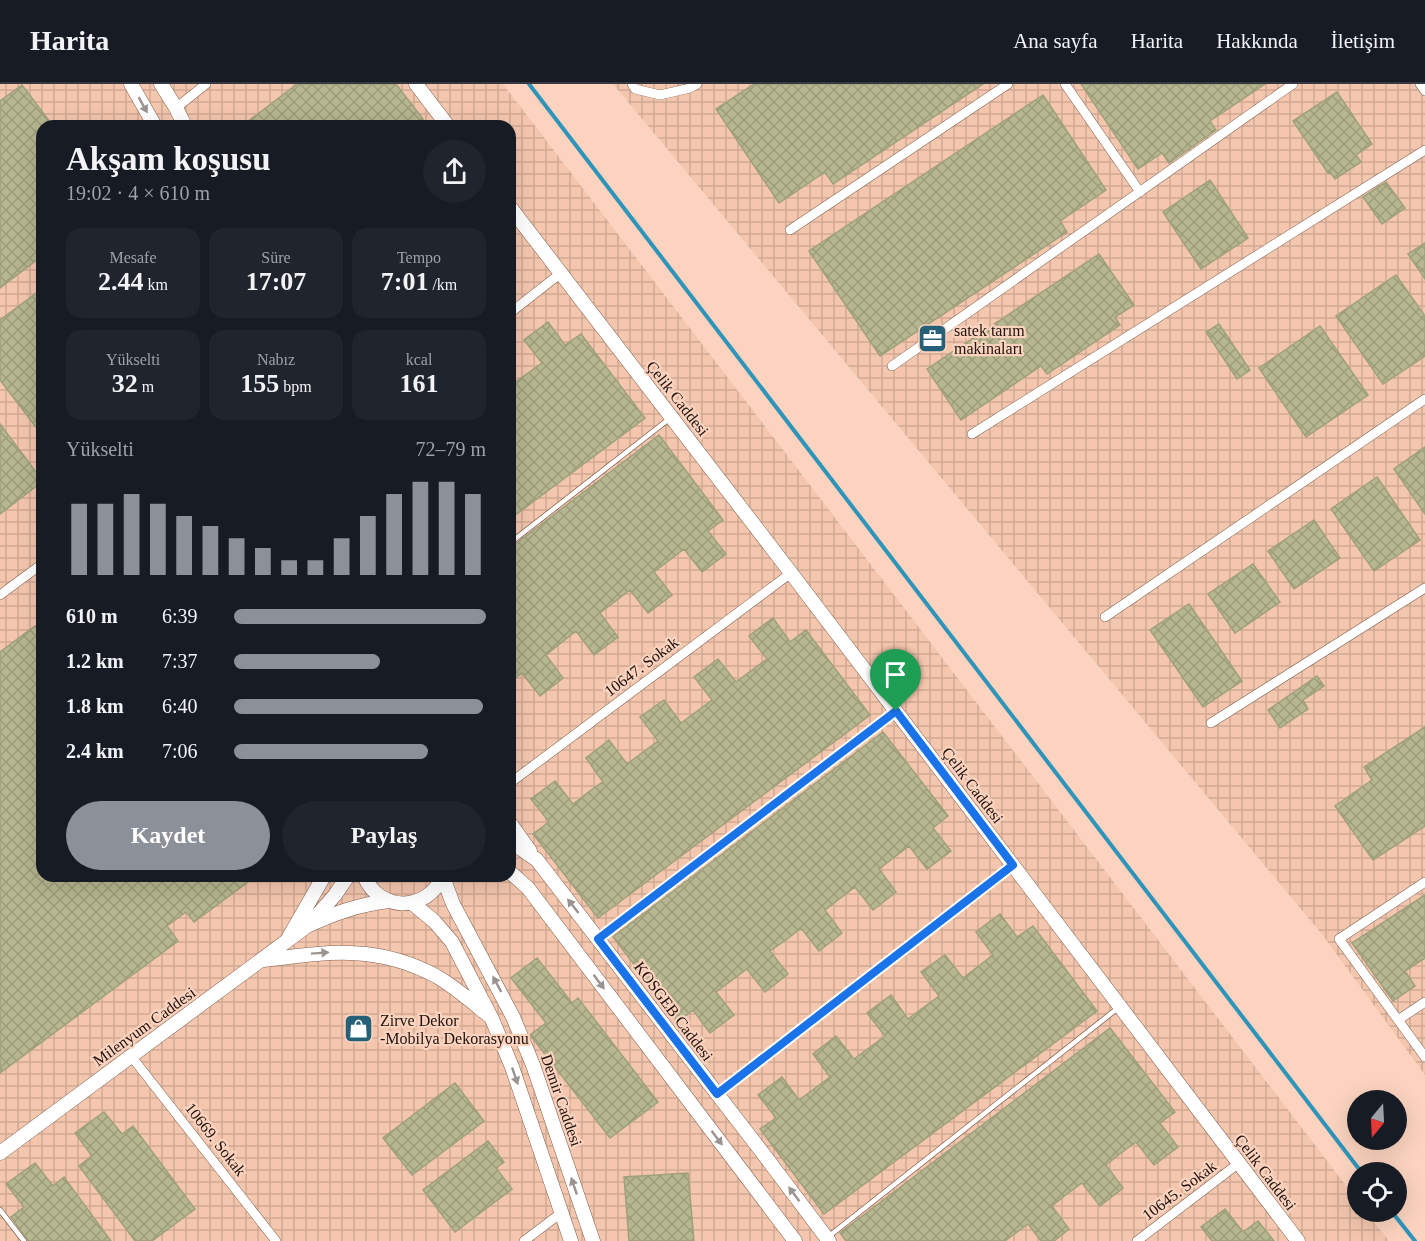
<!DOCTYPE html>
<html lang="tr">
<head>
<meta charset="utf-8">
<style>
  body { margin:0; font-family:"Times New Roman",serif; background:#20242c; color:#f1f3f6; height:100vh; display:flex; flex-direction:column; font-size:22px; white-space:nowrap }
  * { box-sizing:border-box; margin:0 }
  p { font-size:20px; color:#9ea1a6 }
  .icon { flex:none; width:33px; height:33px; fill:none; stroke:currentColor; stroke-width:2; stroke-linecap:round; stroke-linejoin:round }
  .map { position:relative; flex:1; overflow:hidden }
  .drawer { position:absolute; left:36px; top:36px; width:480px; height:762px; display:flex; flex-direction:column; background:#171b24; border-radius:18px; box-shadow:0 6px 24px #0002 }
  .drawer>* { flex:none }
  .needle { width:39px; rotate:198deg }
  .buttons { position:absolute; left:1347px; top:1006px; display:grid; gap:12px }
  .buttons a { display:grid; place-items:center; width:60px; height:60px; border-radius:50%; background:#171b24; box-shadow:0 6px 24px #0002; font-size:30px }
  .pin { position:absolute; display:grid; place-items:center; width:51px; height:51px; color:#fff; margin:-62px -26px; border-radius:50% 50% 50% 0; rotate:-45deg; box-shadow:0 0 6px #0007 }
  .pin .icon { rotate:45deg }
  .round { display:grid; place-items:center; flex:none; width:63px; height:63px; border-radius:32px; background:#20242c }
  .head { display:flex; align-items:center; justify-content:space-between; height:102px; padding:0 30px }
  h1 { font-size:33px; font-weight:600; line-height:45px }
  .metrics { display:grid; grid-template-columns:repeat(3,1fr); gap:9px; height:102px; padding:6px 30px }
  .metrics div { display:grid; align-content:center; border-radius:15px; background:#20242c; text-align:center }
  .metrics b { font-size:26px; font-weight:600 }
  .metrics small { font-size:16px; font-weight:400 }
  .metrics p { font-size:16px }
  .chart { height:168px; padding:12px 30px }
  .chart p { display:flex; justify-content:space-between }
  .chart svg { width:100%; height:108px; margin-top:6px; stroke:#8c9099; stroke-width:6 }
  .cta { display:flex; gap:12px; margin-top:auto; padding:12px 30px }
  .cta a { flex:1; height:69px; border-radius:36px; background:#8c9099; color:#fff; font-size:24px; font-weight:600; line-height:69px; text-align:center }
  .cta a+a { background:#20242c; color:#f1f3f6 }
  ul { padding:0 30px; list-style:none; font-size:20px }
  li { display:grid; grid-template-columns:96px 72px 1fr; align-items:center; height:45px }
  li i { height:15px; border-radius:8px; background:#8c9099 }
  header { display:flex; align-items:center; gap:36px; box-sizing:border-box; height:84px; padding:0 30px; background:#171b24; border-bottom:2px solid #363941 }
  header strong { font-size:28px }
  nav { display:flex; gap:33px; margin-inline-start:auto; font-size:21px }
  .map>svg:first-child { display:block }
</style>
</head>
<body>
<header>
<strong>Harita</strong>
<nav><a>Ana sayfa</a><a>Harita</a><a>Hakkında</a><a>İletişim</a></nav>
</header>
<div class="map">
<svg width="1425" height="1157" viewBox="0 0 1425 1157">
  <defs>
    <pattern id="industrial-grid" width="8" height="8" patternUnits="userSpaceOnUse" patternTransform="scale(1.5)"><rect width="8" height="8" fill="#f4c6ae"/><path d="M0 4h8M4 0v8" fill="none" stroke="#d1a994"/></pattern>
    <pattern id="building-cross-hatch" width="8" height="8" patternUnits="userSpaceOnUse" patternTransform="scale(1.5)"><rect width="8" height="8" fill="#b6b790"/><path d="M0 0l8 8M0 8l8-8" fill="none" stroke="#9c9c7b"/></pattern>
  </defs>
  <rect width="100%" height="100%" fill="#fbd3bf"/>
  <!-- industrial -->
  <path fill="url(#industrial-grid)" fill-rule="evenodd" d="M0 0H503L1357 1116 1358 1128H1366L1389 1157H0ZM42 42H510V792H42Z
    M613 0H1425V991L1321 849Z"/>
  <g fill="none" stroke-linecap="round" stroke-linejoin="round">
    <!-- stream -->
    <path stroke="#2f94ba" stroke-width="4" d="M529 0 1362 1089
      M1392 1128 1415 1157"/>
  </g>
  <!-- building -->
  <path fill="url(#building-cross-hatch)" stroke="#a0a07b" stroke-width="1.5" d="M297 0H396L423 35 414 42H242Z
    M754 0H983L833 100 825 88 779 119 716 25Z
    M1081 0H1265L1210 37 1216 46 1169 79 1162 69 1138 85Z
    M22 1 53 42H42V172L0 204V17Z
    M1337 8 1372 60 1356 71 1361 78 1335 95 1330 88 1328 89 1293 37Z
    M1043 11 1106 106 1060 137 1067 148 880 272 809 167Z
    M1210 96 1248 154 1201 185 1163 128Z
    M1386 98 1405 124 1382 140 1363 113Z
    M1425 159V195L1408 170Z
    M1099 170 1134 221 1115 233 1120 241 1047 290 1041 282 961 336 927 285Z
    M1396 191 1425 232V272L1383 300 1336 232Z
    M42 205V351L0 296V236Z
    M548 238 565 261 581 250 645 334 510 435V302L542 279 524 256Z
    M1219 240 1250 286 1237 295 1206 248Z
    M1320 242 1368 311 1306 353 1259 284Z
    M0 340 42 396V398L0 430Z
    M659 351 723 436 708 447 726 470 702 488 684 465 654 488 672 511 648 529 630 506 600 529 618 553 594 571 576 547 546 571 563 594 540 612 522 589 510 598V464Z
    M1425 363V430L1394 385Z
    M1377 393 1420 456 1374 487 1331 425Z
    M1314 436 1340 474 1294 505 1268 467Z
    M1253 480 1280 518 1235 549 1208 510Z
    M1189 520 1242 597 1203 623 1150 546Z
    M773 534 790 558 806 546 870 631 598 834 533 750 549 738 531 715 555 697 573 720 595 703 603 698 586 674 609 656 627 680 650 663 658 657 640 633 664 616 681 639 712 616 694 593 718 575 736 598 767 575 749 552Z
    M35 542 42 550V792H256L194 838 186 828 167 842 178 857 0 989V568Z
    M1317 592 1324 602 1303 616 1308 625 1280 644 1268 626Z
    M1425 643V742L1373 776 1335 722 1372 696 1364 683Z
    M883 648 948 732 933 744 951 767 927 785 909 762 879 785 896 808 873 826 855 803 825 826 842 849 819 867 801 844 786 856 770 867 788 890 765 908 747 885 716 908 734 931 710 949 693 926 678 938 613 853Z
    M1425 811V874L1405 887 1415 902 1393 917 1352 859Z
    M1000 830 1017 853 1033 842 1097 927 824 1130 760 1045 776 1034 758 1011 782 993 799 1016 830 993 813 970 836 952 854 975 885 952 867 929 891 911 908 935 939 912 921 888 945 871 963 894 993 871 976 848Z
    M537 874 572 919 578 914 658 1018 610 1054 530 951 546 939 511 894Z
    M1110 944 1175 1028 1160 1039 1178 1063 1154 1081 1136 1058 1121 1069 1106 1081 1123 1104 1100 1122 1082 1099 1067 1110 1052 1122 1069 1145 1054 1157H1041L1028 1140 1005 1157H846L840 1149Z
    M455 999 484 1037 412 1091 383 1054Z
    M104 1028 122 1050 133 1042 195 1125 152 1157H135L79 1082 92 1072 75 1049Z
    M488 1057 504 1078 496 1084 512 1105 455 1148 423 1106Z
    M35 1079 53 1102 64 1093 111 1157H28L11 1133 24 1123 6 1100Z
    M688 1089 694 1157H629L624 1093Z
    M1225 1125 1243 1148 1258 1137 1274 1157H1212L1201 1143Z"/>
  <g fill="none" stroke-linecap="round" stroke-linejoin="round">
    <defs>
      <path id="lane" d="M510 459 669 335
        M600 853 894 628
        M0 1126 24 1157
        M828 1153 1118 924"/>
      <path id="street" d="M632 0 635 5 660 11 690 4 697 0
        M1065 0 1140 108
        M1420 0 1425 7
        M176 24 206 0
        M790 146 1008 0
        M510 229 561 189
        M892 282 1293 0
        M972 350 1425 66
        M0 511 42 480
        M1105 533 1425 315
        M1211 639 1425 504
        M510 699 791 489
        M1425 798 1339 855 1425 973
        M1398 936 1425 918
        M131 972 276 1157
        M717 1010 1013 781
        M524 1157 561 1129
        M1137 1157 1239 1079"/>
      <path id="secondary" d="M131 0 155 42
        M161 0 176 24 185 42
        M416 0 448 42
        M510 123 791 489 1298 1157
        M510 739 530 767
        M510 757 537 776 765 1072 829 1157
        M510 788 528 804 795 1157
        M364 792C380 829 427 828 443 792
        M445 792 443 793 453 820 513 933 533 981 593 1157
        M412 819 434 837 452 858 492 935 512 983 571 1157
        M313 836 335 811 348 792
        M289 853 324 792
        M264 876C327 868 377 860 436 892 455 903 471 917 488 931
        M0 1069 307 842C335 829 360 820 390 817"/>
    </defs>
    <!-- lane casing -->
    <use href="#lane" stroke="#82604e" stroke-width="6"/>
    <!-- street casing -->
    <use href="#street" stroke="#82604e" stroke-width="10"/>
    <!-- secondary casing -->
    <use href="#secondary" stroke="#82604e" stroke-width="15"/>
    <!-- lane -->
    <use href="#lane" stroke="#fff" stroke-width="4.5"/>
    <!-- street -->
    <use href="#street" stroke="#fff" stroke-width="9"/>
    <!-- secondary -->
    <use href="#secondary" stroke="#fff" stroke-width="14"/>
  </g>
  <!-- one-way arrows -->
  <defs><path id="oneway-solid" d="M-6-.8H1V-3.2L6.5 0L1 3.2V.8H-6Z" transform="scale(1.5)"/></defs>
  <g fill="#9a9491">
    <use href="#oneway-solid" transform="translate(143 21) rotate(61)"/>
    <use href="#oneway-solid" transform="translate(573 822) rotate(-128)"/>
    <use href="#oneway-solid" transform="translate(320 869) rotate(-4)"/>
    <use href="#oneway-solid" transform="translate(599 898) rotate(53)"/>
    <use href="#oneway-solid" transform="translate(497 900) rotate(-118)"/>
    <use href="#oneway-solid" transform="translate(515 992) rotate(71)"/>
    <use href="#oneway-solid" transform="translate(717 1054) rotate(53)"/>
    <use href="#oneway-solid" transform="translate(574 1102) rotate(-109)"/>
    <use href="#oneway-solid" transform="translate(794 1110) rotate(-127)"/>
  </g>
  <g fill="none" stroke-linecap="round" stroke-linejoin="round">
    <defs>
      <path id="route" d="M896 627 1013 781 717 1010 598 855Z"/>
    </defs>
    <!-- route casing -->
    <use href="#route" stroke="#fff" stroke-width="12"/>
    <!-- route -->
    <use href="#route" stroke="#1a73e8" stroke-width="8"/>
  </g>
  <!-- icons -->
  <defs>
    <symbol id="office-square" viewBox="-11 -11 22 22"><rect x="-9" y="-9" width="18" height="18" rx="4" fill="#256078" stroke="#fbd3bf"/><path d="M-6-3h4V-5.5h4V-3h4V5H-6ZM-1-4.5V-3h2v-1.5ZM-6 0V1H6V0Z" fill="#fff"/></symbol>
    <symbol id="shop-square" viewBox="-11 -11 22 22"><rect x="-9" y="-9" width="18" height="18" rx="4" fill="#256078" stroke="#fbd3bf"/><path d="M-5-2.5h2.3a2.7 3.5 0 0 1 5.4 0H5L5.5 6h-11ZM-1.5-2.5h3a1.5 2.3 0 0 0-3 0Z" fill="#fff"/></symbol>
  </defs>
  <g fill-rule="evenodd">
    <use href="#office-square" x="916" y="238" width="33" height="33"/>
    <use href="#shop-square" x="342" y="928" width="33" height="33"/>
  </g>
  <g text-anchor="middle" stroke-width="4.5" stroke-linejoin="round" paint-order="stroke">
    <!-- poi labels -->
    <g font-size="16" fill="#1f120b" stroke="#fbd3bf" text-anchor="start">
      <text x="954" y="252">satek tarım<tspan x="954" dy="18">makinaları</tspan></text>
      <text x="380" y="942">Zirve Dekor<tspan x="380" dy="18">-Mobilya Dekorasyonu</tspan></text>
    </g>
    <!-- street labels -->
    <g font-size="16" fill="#1f120b" stroke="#fbd3bf">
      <text transform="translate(678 314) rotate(52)" y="6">Çelik Caddesi</text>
      <text transform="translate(641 582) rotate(-37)" y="6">10647. Sokak</text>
      <text transform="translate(973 701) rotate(53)" y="6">Çelik Caddesi</text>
      <text transform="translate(674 927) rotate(53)" y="6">KOSGEB Caddesi</text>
      <text transform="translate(144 942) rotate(-36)" y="6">Milenyum Caddesi</text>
      <text transform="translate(562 1016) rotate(71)" y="6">Demir Caddesi</text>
      <text transform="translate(216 1055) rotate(52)" y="6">10669. Sokak</text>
      <text transform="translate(1266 1088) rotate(53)" y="6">Çelik Caddesi</text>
      <text transform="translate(1179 1106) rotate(-37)" y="6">10645. Sokak</text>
    </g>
  </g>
</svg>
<div class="buttons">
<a><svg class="needle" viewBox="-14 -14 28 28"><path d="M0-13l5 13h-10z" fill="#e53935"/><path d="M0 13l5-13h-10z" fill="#9ea1a6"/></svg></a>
<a><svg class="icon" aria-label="locate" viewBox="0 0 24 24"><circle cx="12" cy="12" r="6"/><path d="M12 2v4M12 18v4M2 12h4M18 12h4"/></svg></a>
</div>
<div class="pin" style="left:896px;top:627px;background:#1e9e55"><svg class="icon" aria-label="arrive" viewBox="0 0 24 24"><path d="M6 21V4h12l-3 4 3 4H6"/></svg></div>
<section class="drawer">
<div class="head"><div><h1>Akşam koşusu</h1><p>19:02 · 4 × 610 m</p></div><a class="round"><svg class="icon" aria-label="share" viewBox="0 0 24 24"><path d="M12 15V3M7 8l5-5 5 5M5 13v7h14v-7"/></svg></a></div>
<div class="metrics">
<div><p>Mesafe</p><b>2.44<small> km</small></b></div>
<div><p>Süre</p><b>17:07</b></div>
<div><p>Tempo</p><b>7:01<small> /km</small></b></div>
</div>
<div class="metrics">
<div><p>Yükselti</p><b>32<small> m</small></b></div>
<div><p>Nabız</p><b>155<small> bpm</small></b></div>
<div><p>kcal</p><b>161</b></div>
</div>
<div class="chart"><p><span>Yükselti</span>72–79 m</p>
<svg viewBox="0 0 160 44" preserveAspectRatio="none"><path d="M5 44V15M15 44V15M25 44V11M35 44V15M45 44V20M55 44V24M65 44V29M75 44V33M85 44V38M95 44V38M105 44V29M115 44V20M125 44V11M135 44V6M145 44V6M155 44V11"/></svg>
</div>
<ul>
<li><b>610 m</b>6:39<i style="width:100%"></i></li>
<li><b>1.2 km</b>7:37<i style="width:58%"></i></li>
<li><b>1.8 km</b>6:40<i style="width:99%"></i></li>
<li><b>2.4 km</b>7:06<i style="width:77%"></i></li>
</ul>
<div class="cta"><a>Kaydet</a><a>Paylaş</a></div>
</section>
</div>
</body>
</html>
